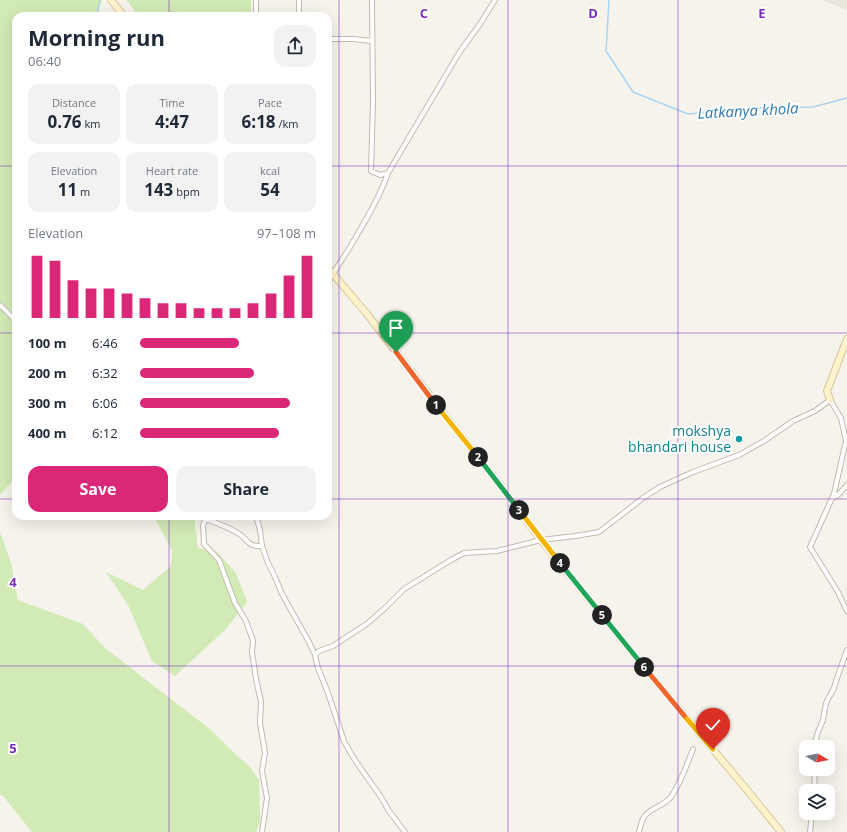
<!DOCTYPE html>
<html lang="en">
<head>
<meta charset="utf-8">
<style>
  body { margin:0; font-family:"Open Sans",sans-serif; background:#f2f2f3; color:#1f2937; height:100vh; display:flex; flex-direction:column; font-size:15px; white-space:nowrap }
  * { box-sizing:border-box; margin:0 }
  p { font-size:13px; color:#747a83 }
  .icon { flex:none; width:22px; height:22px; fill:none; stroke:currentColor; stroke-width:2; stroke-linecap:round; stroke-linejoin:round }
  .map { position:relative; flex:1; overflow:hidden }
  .details { position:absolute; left:12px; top:12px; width:320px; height:508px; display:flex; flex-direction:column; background:#fff; border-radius:12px; box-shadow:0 4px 16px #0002 }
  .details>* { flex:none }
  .needle { width:26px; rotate:100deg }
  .controls { position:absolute; left:799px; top:740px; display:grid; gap:8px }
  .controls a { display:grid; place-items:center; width:36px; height:36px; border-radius:8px; background:#fff; box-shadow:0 4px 16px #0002; font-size:20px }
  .pin { position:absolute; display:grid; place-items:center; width:34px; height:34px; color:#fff; margin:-41px -17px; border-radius:50% 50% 50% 0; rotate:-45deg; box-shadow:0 0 4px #0007 }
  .pin .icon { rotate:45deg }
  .km { position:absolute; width:20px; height:20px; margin:-10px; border-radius:50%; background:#222; color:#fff; font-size:11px; line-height:20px; text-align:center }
  .round { display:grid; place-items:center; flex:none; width:42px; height:42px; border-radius:12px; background:#f2f2f3 }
  .headline { display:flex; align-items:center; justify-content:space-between; height:68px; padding:0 16px }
  h1 { font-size:22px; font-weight:700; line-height:30px }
  .figures { display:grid; grid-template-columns:repeat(3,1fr); gap:6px; height:68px; padding:4px 16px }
  .figures div { display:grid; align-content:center; border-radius:10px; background:#f2f2f3; text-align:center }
  .figures b { font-size:17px; font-weight:700 }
  .figures small { font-size:11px; font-weight:400 }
  .figures p { font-size:11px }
  .chart { height:112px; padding:8px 16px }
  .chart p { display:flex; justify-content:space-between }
  .chart svg { width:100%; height:72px; margin-top:4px; stroke:#db2777; stroke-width:6 }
  .button { display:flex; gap:8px; margin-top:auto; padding:8px 16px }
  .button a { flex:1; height:46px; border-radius:12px; background:#db2777; color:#fff; font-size:16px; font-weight:700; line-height:46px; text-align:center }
  .button a+a { background:#f2f2f3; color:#1f2937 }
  ul { padding:0 16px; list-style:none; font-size:13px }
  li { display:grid; grid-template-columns:64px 48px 1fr; align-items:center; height:30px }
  li i { height:10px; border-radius:5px; background:#db2777 }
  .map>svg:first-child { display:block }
</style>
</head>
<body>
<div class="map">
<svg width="847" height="832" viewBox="0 0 847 832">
  <rect width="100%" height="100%" fill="#f6f3ec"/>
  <!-- residential -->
  <path fill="#eae5da" d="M823 0H847V10Z"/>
  <!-- green -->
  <path fill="#d2eab5" d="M0 0H101L102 1 98 10 109 16H16V477L0 495Z
    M126 0H251V16H138L129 3Z
    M154 516H194L198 548 217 552 236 573 247 602 225 630 175 676 152 661 128 605 106 572 143 590 171 566 172 551Z
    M0 532 11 563 18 600 83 624 105 648 211 730 228 747 250 767 259 780 260 821 256 832H32L3 796 0 795Z"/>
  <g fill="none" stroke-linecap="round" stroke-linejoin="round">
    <!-- stream -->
    <path stroke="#a9d4f2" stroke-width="1.5" d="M609 0 606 51 633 92 688 114 757 108 813 107 847 98
      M98 10 100 0"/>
    <defs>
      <path id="street" d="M256 0V16
        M299 0V16
        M372 0 373 103 371 171 380 175 388 173 459 53 480 24 495 0
        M328 39H353L372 41
        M328 284C333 271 343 259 350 247 364 223 379 199 388 173
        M0 305 16 321
        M833 496 810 547 838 592 847 611
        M203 516 206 519C217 523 228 527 238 533 248 539 247 547 262 546
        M256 516 260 530 262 546 268 563 275 577 282 594 309 642 315 655 318 668 328 693 344 741 350 752 359 766 381 797 389 811 405 832
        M206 519 203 525 204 544 219 560 235 603 246 621 253 641 252 652 256 679 261 702 260 723 265 753 262 771 267 798 262 832
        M315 655 319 651 333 646 368 623 385 608 404 589 451 560 464 553 497 551 541 540 575 536 599 532 643 498 660 487 693 472 739 455 764 441 793 421 815 411 830 400 841 418 846 441 833 498 839 494 847 485
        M814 747 818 732 823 720 826 703 834 688 837 678 847 650
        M814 769 815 791
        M639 832C640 827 641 822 644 817 648 809 664 806 671 797 680 784 687 765 693 749
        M810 832 812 813"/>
      <path id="secondary" d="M111 0 124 16
        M328 268 367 314 454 427 500 485 541 540 643 666 747 790 781 832
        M830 400 827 391 847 339"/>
    </defs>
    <!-- street casing -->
    <use href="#street" stroke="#c2bbae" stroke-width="6"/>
    <!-- secondary casing -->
    <use href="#secondary" stroke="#d6c79b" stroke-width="8"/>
    <!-- street -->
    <use href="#street" stroke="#fff" stroke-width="4"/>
    <!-- secondary -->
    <use href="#secondary" stroke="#fff3cd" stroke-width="6"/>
  </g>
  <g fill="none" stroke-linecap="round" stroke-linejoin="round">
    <defs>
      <path id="split-1" d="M396 352 436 405"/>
      <path id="split-2" d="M436 405 478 457"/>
      <path id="split-3" d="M478 457 519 510"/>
      <path id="split-4" d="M519 510 560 563"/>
      <path id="split-5" d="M560 563 602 615"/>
      <path id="split-6" d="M602 615 644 667"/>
      <path id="split-7" d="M644 667 687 719"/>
      <path id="split-8" d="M687 719 713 749"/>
    </defs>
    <!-- split-1 casing -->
    <use href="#split-1" stroke="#fff" stroke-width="8"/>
    <!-- split-2 casing -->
    <use href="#split-2" stroke="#fff" stroke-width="8"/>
    <!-- split-3 casing -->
    <use href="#split-3" stroke="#fff" stroke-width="8"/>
    <!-- split-4 casing -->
    <use href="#split-4" stroke="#fff" stroke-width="8"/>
    <!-- split-5 casing -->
    <use href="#split-5" stroke="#fff" stroke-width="8"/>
    <!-- split-6 casing -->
    <use href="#split-6" stroke="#fff" stroke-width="8"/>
    <!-- split-7 casing -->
    <use href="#split-7" stroke="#fff" stroke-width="8"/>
    <!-- split-8 casing -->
    <use href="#split-8" stroke="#fff" stroke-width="8"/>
    <!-- split-1 -->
    <use href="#split-1" stroke="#f0652b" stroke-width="5"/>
    <!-- split-2 -->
    <use href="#split-2" stroke="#f5b400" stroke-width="5"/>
    <!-- split-3 -->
    <use href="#split-3" stroke="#22a559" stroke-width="5"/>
    <!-- split-4 -->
    <use href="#split-4" stroke="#f5b400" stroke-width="5"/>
    <!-- split-5 -->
    <use href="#split-5" stroke="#22a559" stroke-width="5"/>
    <!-- split-6 -->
    <use href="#split-6" stroke="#22a559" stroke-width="5"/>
    <!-- split-7 -->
    <use href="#split-7" stroke="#f0652b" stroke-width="5"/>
    <!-- split-8 -->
    <use href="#split-8" stroke="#f5b400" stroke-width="5"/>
  </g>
  <!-- grid -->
  <path fill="none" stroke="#7b2cbf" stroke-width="1" stroke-opacity="0.55" d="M169 0V16M339 0V832M508 0V832M678 0V832M0 166H16M328 166H847M0 333H16M328 333H847M0 499H16M328 499H847M169 516V832M0 666H847"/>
  <!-- markers -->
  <circle fill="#0f9aa8" stroke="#fff" stroke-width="1.5" cx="739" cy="439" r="4"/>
  <g text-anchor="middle" stroke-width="4" stroke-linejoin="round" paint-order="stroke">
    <!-- culture labels -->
    <g font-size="14" fill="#0d838f" stroke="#fff" text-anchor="end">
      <text x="731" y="436">mokshya<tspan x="731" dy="16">bhandari house</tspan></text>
    </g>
    <!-- water labels -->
    <g font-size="15" font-style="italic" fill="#2e7ab2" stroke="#fff">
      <text transform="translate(748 111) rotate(-3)" y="5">Latkanya khola</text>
    </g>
  </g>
  <g font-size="13" text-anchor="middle" font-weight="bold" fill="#7b2cbf" stroke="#fff" stroke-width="4" stroke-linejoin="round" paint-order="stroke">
    <text x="424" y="18">C</text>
    <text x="593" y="18">D</text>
    <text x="762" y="18">E</text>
    <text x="13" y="587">4</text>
    <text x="13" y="753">5</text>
  </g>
</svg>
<div class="controls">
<a><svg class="needle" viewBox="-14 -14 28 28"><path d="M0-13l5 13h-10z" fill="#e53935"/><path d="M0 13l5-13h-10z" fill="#747a83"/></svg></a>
<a><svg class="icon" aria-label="layers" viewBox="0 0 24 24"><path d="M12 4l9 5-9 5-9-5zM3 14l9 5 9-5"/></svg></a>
</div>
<div class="pin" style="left:396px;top:352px;background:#1e9e55"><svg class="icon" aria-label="arrive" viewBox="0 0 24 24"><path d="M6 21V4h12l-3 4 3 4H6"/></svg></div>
<div class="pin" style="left:713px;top:749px;background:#d93025"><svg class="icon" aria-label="check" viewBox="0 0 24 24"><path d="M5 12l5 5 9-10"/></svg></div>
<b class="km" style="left:436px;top:405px">1</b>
<b class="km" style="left:478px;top:457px">2</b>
<b class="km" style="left:519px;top:510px">3</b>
<b class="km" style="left:560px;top:563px">4</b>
<b class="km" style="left:602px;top:615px">5</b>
<b class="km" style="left:644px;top:667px">6</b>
<section class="details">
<div class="headline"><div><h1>Morning run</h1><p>06:40</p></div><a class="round"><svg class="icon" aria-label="share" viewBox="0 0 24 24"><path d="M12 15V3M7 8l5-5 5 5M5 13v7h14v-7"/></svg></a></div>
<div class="figures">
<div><p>Distance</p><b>0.76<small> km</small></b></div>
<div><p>Time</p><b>4:47</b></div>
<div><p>Pace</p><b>6:18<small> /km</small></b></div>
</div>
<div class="figures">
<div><p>Elevation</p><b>11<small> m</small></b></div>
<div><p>Heart rate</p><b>143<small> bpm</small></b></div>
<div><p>kcal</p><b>54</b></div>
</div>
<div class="chart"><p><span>Elevation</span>97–108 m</p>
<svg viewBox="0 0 160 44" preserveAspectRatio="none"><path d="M5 44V6M15 44V9M25 44V21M35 44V26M45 44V26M55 44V29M65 44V32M75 44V35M85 44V35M95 44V38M105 44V38M115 44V38M125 44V35M135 44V29M145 44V18M155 44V6"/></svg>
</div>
<ul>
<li><b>100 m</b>6:46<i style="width:56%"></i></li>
<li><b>200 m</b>6:32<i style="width:65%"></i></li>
<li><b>300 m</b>6:06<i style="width:85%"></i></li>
<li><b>400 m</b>6:12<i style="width:79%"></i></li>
</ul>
<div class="button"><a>Save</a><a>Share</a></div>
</section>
</div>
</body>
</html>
